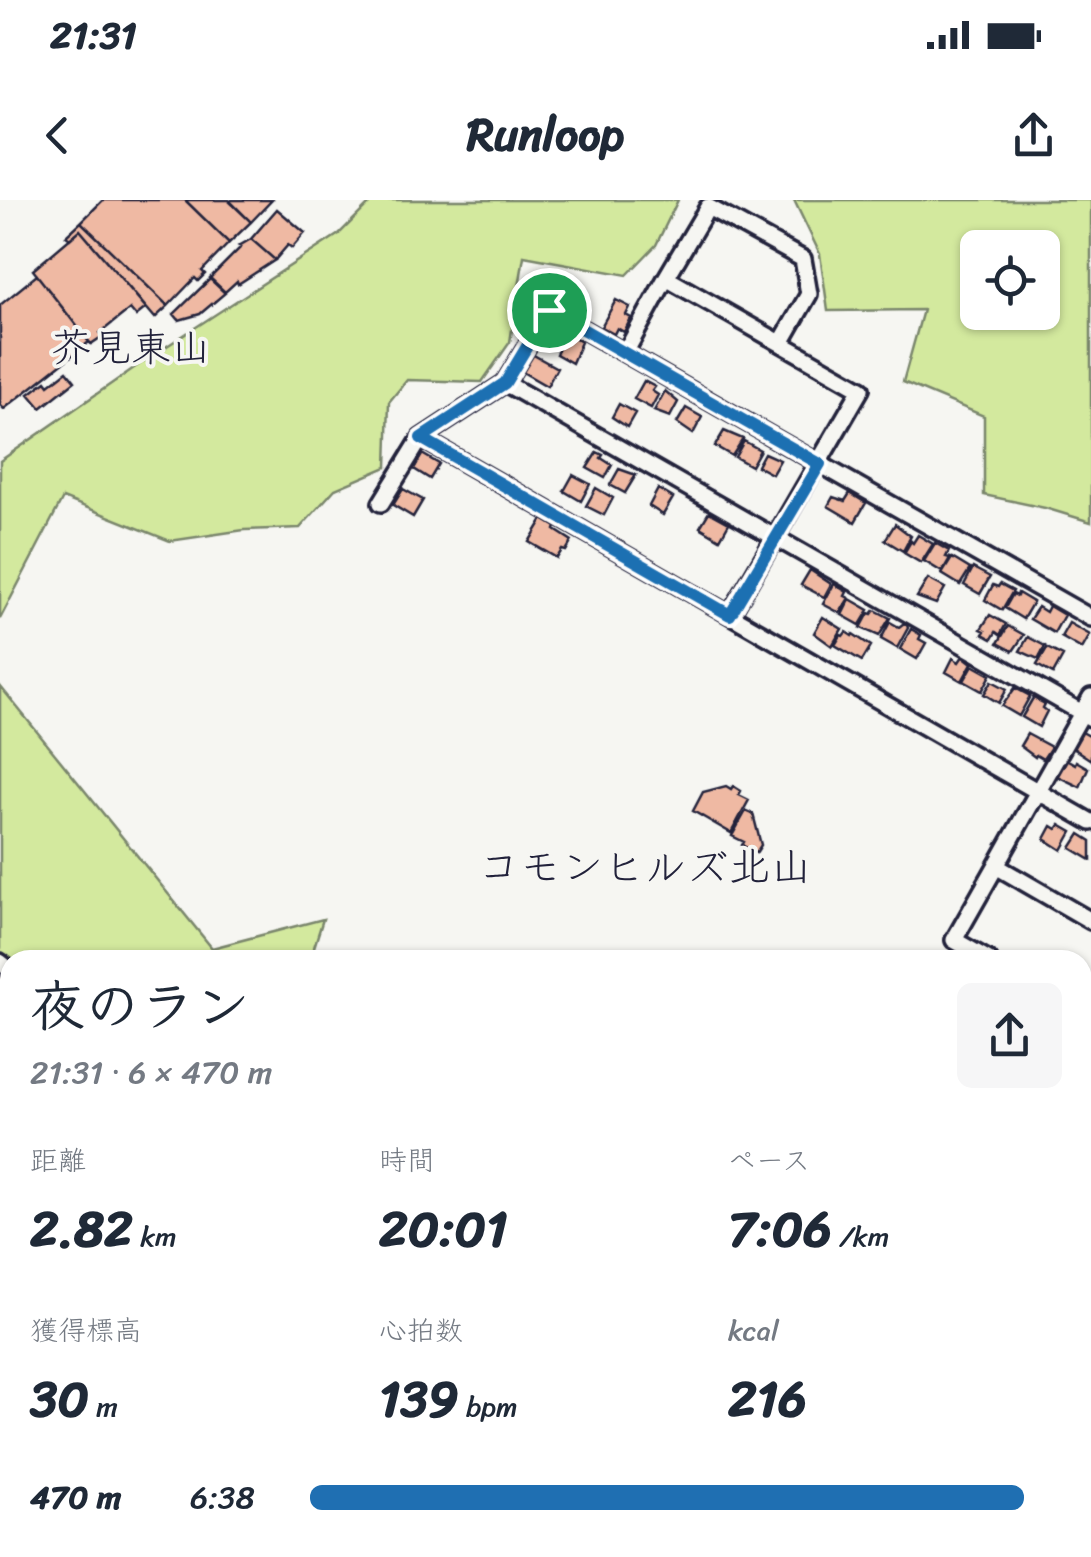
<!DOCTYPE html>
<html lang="ja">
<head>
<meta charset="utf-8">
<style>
  body { margin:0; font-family:Sriracha,"Klee One",sans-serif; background:#f6f6f7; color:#1f2937; height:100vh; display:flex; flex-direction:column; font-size:38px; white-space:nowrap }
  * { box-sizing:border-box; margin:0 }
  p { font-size:32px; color:#747a83 }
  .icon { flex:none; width:55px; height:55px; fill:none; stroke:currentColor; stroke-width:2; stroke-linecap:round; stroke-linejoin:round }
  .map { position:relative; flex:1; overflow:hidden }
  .panel { position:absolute; left:0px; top:750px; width:1092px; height:608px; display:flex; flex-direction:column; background:#fff; border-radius:30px 30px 0 0; box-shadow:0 2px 8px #0004 }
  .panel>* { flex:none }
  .fabs { position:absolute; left:960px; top:30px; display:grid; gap:20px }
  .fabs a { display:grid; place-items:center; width:100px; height:100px; border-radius:15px; background:#fff; box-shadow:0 2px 8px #0004; font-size:50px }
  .pin { position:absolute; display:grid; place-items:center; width:85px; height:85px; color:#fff; margin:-42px; border:5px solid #fff; border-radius:50%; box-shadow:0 2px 10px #0007 }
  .round { display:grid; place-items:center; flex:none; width:105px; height:105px; border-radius:15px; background:#f6f6f7 }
  .headline { display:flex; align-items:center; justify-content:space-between; height:170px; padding:0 30px }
  h1 { font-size:55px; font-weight:700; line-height:75px }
  .stats { display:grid; grid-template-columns:repeat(3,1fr); gap:15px; height:170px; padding:10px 30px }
  .stats div { display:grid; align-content:center }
  .stats b { font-size:50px; font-weight:700 }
  .stats small { font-size:28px; font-weight:400 }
  .stats p { font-size:28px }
  ul { padding:0 30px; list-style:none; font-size:32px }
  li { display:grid; grid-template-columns:160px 120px 1fr; align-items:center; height:75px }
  li i { height:25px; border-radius:12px; background:#1f6fb2 }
  .status { display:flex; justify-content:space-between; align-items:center; height:70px; padding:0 50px; background:#fff; direction:ltr }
  .status svg { height:28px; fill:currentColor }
  header { display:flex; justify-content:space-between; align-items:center; height:130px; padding:0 30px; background:#fff; font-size:45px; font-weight:700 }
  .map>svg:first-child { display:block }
</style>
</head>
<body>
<div class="status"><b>21:31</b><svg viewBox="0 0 49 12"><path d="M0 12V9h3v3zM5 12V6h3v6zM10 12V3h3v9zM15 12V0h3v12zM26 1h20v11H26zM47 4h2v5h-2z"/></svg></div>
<header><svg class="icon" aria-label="back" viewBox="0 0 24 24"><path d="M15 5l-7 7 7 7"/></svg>Runloop<svg class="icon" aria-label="share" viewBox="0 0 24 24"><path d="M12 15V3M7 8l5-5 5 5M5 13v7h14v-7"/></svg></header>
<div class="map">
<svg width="1091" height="1357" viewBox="0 0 1091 1357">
  <rect width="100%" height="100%" fill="#f6f6f2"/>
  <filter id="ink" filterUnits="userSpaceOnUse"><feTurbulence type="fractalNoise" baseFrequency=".01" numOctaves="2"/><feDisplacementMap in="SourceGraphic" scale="20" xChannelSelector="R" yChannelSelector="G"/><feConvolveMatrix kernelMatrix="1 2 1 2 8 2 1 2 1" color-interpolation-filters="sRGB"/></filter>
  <g filter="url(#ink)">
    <!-- green -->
    <path fill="#d3e99e" stroke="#7a866c" stroke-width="2.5" fill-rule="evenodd" d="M373 0H678L656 45 627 75 524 56 510 142 482 182 407 180 389 202 387 267 335 289 300 328 244 330 170 341 63 298 0 419V261L147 159 339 34Z
      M794 0H1091V322L1045 308 984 295V216L903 182 923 110 828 111 820 54ZM978 48H1042V112H978Z
      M0 486 212 748 323 719 310 760H10V765L0 756Z
      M1083 1344H1091V1357H873L885 1348H1082Z"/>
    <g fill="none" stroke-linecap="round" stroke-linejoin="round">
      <!-- river -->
      <path stroke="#7bc7db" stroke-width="25" d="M0 1341 10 1343
        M33 1348 66 1357"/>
    </g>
    <!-- building -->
    <path fill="#efb9a3" stroke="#22223b" stroke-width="2.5" d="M103 0H185L229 43 202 71 205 74 198 81 195 78 168 106 81 22Z
      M185 0H229L251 22 229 43Z
      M232 0H272L251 22 230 2Z
      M277 9 305 33 292 48 288 45 275 60 251 39Z
      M81 22 168 106 155 118 80 30 70 39 66 36Z
      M80 30 146 108 136 116 130 109 100 133 103 136 91 144 33 70Z
      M251 39 275 60 238 84 237 81 225 92 210 78 241 47 239 46Z
      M37 75 89 142 4 209 0 205V105Z
      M210 79 225 93 200 114 179 120 174 114Z
      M616 100 630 107 626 115 631 118 624 132 617 128 614 134 601 127Z
      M568 132 581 142 572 163 556 154Z
      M530 153 557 168 547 186 519 170Z
      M67 171 75 181 41 208 29 194 46 181 49 185Z
      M644 181 655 187 652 191 658 195 651 208 634 199Z
      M665 191 678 202 670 217 654 211Z
      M619 204 635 213 627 227 612 217Z
      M686 208 702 217 693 234 677 223Z
      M724 231 743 239 732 256 715 246Z
      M744 241 760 250 751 266 735 257Z
      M597 252 603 255 601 258 612 265 605 278 587 268Z
      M764 253 780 260 772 274 757 266Z
      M422 254 439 264 430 279 414 269Z
      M619 269 636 275 625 293 610 285Z
      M573 275 590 284 581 301 564 291Z
      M596 288 613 298 604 315 586 306Z
      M403 289 423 300 413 317 393 305Z
      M658 289 673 298 663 315 649 306Z
      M850 293 866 303 855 322 828 306 833 297 845 301Z
      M709 312 729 323 720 339 700 327Z
      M543 319 556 327 555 330 572 341 566 351 562 350 557 358 529 342Z
      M895 324 911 336 903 351 885 340Z
      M918 335 933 344 921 363 904 353 911 341 913 343Z
      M935 343 949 351 946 357 950 358 942 372 924 361Z
      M952 358 970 369 960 385 942 374Z
      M973 368 990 377 980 394 964 385Z
      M810 370 831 384 824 397 801 385Z
      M928 379 945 388 936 404 917 397Z
      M834 384 847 392 845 396 849 398 840 413 823 404Z
      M1000 384 1013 391 1002 410 985 400 993 385 998 387Z
      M1018 393 1033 402 1023 419 1005 408 1013 394 1017 396Z
      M850 399 869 410 860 425 842 415Z
      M1049 406 1064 415 1054 433 1030 419 1038 407 1046 412Z
      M875 410 890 418 879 436 861 428 869 413 872 414Z
      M990 415 1006 424 1000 435 996 432 992 439 983 434 985 431 981 429Z
      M823 417 842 429 832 446 814 433Z
      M890 422 899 427 904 423 907 425 908 428 897 448 881 439Z
      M1069 423 1090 435 1082 449 1061 437Z
      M1008 426 1024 435 1013 451 998 443Z
      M911 429 921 435 919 439 926 443 917 459 900 449Z
      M846 432 852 436 853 434 871 446 862 461 835 445 841 435 843 436Z
      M1028 437 1045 446 1038 459 1020 451Z
      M1047 448 1063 456 1053 474 1037 465Z
      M963 456 972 463 962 481 946 472 953 458 959 462Z
      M973 465 991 475 982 491 964 481Z
      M992 481 1007 489 999 503 984 494Z
      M1015 488 1030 496 1019 516 1002 506Z
      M1033 498 1045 504 1043 508 1047 511 1039 527 1022 517Z
      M1082 532 1091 537V560L1073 548Z
      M1027 534 1051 547 1043 559 1036 555 1035 557 1020 546Z
      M1066 559 1075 564 1076 561 1088 568 1080 587 1057 576Z
      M726 586 731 589 733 586 741 591 739 595 749 600 731 633 693 611 703 592Z
      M746 611 753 614 761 645 756 653 742 645 744 642 732 636Z
      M1060 625 1072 632 1062 650 1045 639 1052 626 1057 629Z
      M1080 634 1091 641V660L1071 648Z
      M0 772 10 779V808L0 802Z
      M6 1097 10 1099 8 1123 10 1131 0 1127V1109Z
      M236 1348H253L265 1356 228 1357Z"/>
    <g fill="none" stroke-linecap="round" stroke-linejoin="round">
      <defs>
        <path id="street" d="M666 78 708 7 803 59 809 94 781 143
          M505 183 421 238 730 415 861 189 666 78 625 153
          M381 303 421 238
          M730 415 1091 622
          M1091 418 549 110 505 183 1091 518
          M996 666 1091 497
          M989 760 954 740 996 666 1091 721
          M0 762 10 770
          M1082 813 1091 818
          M2 853 10 841
          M0 896 10 885
          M0 1028 10 1012
          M0 1049 10 1053
          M5 1238 10 1215
          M0 1315 10 1317
          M116 1348 135 1357
          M267 1348 279 1357
          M426 1348 430 1357
          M360 1357 367 1348"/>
      </defs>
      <!-- street casing -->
      <use href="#street" stroke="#22223b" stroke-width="22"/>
      <!-- street -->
      <use href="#street" stroke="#f6f6f2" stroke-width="15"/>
    </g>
  </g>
  <g fill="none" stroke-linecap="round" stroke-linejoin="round" filter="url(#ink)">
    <defs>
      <path id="route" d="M549 110 820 264 730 415 421 238 505 183Z"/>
    </defs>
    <!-- route casing -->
    <use href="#route" stroke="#fff" stroke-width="20"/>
    <!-- route -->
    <use href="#route" stroke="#1f6fb2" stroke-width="12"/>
  </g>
  <g text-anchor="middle" stroke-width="8" stroke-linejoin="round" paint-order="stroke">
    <!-- neighbourhood labels -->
    <g font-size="40" fill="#22223b" stroke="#f6f6f2">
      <text x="131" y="161">芥見東山</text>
    </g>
    <!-- quarter labels -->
    <g font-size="42" fill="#22223b" stroke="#f6f6f2">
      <text x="645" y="681">コモンヒルズ北山</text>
    </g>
  </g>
</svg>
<div class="fabs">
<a><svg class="icon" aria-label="locate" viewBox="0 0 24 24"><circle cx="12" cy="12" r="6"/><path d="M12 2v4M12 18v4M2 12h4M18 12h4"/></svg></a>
</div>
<div class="pin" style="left:549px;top:110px;background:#1e9e55"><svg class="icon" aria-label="arrive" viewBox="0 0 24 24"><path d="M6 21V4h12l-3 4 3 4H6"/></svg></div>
<section class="panel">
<div class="headline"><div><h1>夜のラン</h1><p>21:31 · 6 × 470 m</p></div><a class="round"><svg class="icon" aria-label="share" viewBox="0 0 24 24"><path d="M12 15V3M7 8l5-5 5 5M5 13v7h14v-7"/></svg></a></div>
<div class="stats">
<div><p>距離</p><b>2.82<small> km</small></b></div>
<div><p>時間</p><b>20:01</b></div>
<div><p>ペース</p><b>7:06<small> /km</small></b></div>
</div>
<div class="stats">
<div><p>獲得標高</p><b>30<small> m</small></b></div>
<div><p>心拍数</p><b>139<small> bpm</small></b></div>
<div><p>kcal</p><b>216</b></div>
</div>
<ul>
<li><b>470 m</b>6:38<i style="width:95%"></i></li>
</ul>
</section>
</div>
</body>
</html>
